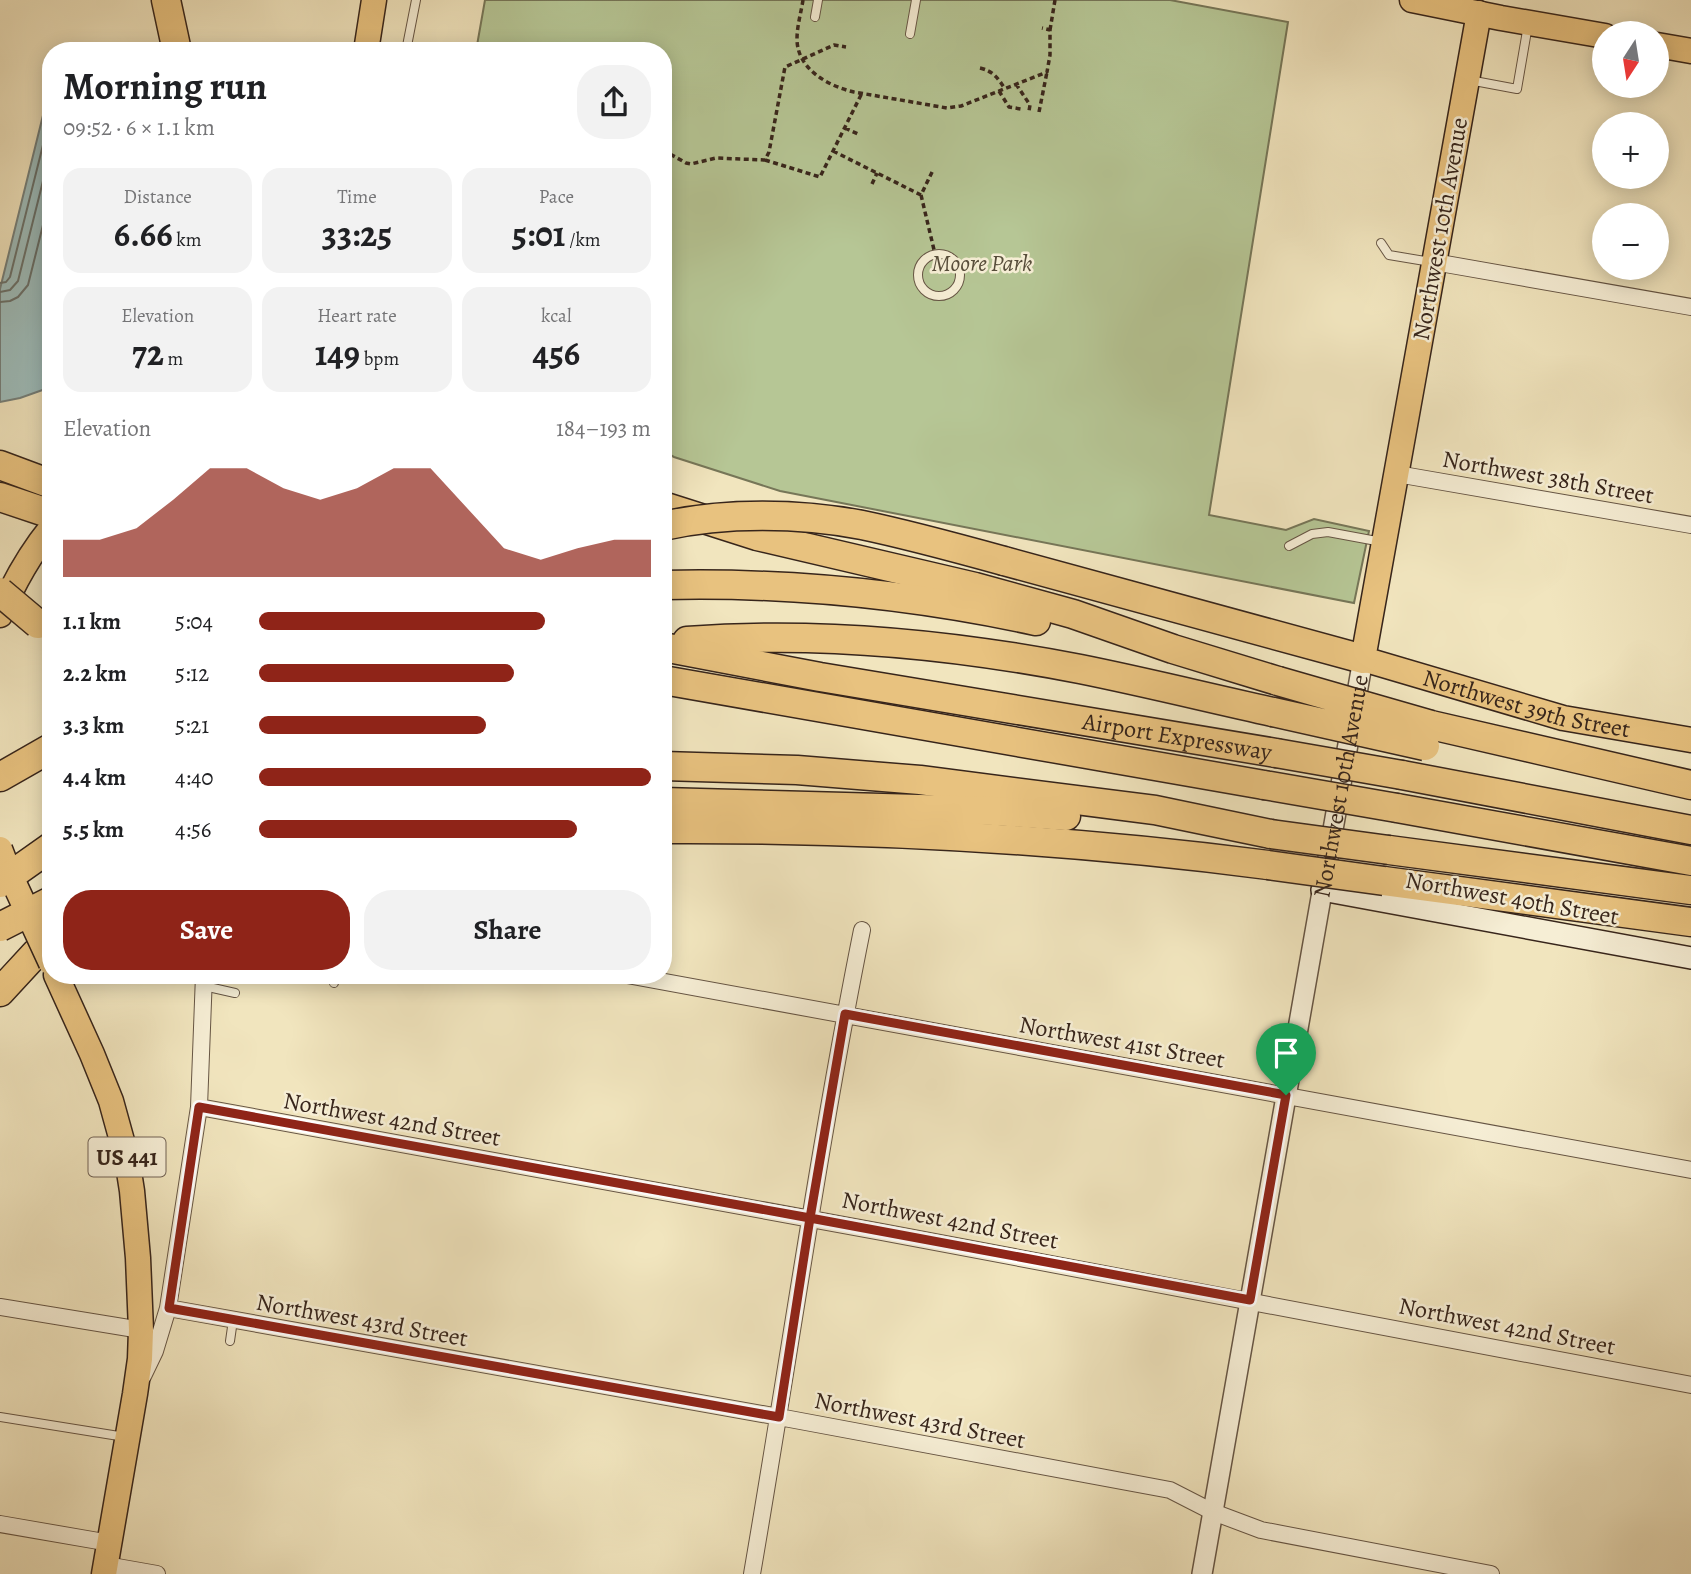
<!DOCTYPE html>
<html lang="en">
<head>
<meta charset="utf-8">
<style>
  body { margin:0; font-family:Alegreya,serif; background:#f2f2f2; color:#202124; height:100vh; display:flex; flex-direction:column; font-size:26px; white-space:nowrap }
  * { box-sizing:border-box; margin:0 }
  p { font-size:23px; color:#757577 }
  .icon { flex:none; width:38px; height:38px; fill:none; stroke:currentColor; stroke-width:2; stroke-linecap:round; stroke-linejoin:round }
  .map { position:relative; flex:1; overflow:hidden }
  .panel { position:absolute; left:42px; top:42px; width:630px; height:942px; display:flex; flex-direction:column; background:#fff; border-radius:28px; box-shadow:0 4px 18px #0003 }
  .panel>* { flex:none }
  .needle { width:46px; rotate:192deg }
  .controls { position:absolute; left:1592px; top:21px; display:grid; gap:14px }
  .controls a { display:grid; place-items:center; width:77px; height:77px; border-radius:50%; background:#fff; box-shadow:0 4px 18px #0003; font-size:35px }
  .pin { position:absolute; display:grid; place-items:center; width:60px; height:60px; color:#fff; margin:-72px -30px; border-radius:50% 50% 50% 0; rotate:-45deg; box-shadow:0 0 7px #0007 }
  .pin .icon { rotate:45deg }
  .round { display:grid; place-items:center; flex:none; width:74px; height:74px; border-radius:28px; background:#f2f2f2 }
  .summary { display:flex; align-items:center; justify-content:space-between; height:119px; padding:0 21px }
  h1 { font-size:38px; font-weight:700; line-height:52px }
  .figures { display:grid; grid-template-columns:repeat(3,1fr); gap:10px; height:119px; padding:7px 21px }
  .figures div { display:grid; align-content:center; border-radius:18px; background:#f2f2f2; text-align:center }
  .figures b { font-size:35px; font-weight:700 }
  .figures small { font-size:19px; font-weight:400 }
  .figures p { font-size:19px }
  .chart { height:196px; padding:14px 21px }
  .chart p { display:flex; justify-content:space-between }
  .chart svg { width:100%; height:126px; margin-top:7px; fill:#8f2418; opacity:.7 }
  .action { display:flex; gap:14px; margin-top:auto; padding:14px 21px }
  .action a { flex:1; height:80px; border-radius:28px; background:#8f2418; color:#fff; font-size:28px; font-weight:700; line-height:80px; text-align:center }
  .action a+a { background:#f2f2f2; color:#202124 }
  ul { padding:0 21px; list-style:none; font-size:23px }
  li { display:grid; grid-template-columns:112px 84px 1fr; align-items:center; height:52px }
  li i { height:18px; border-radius:9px; background:#8f2418 }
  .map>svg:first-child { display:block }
</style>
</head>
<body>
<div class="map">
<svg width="1691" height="1574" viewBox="0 0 1691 1574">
  <rect width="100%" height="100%" fill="#f1e5be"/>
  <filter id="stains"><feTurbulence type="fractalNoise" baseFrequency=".00286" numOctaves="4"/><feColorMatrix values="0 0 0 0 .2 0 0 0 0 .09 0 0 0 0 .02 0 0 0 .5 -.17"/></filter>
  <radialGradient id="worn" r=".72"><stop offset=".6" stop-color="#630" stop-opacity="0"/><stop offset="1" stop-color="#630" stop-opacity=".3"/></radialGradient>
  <!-- green -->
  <path fill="#b6c695" stroke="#767658" stroke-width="2" d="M485 0H1170L1288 22 1209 515 1286 530 1314 519 1369 531 1354 603 780 491 674 457 663 451V51H476Z"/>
  <!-- water -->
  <path fill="#9ebdbb" stroke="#75807b" stroke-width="2" d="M51 83V387L20 398 0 402V289Z"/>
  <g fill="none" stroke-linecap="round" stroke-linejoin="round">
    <!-- shore -->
    <path stroke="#6a716b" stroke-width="2" d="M0 283 6 282 10 277 51 113
      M0 292 10 290 18 281 51 149
      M0 302 10 301 18 297 28 285 51 193"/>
    <defs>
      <path id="service" d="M815 17 818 0
        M910 34 916 0
        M406 51 416 0
        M1469 80 1517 89 1528 25
        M1381 243 1389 255 1431 262
        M918 275a21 21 0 1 1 42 0a21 21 0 1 1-42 0Z
        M1289 546 1312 534 1328 532 1382 542
        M334 983 336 975
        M204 986 235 993
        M230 1341 233 1320
        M0 1417 125 1437"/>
      <path id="minor" d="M1434 262 1691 307
        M1397 474 1691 525
        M627 975 1691 1170
        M199 1107C697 1197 1194 1289 1691 1385
        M0 1307 141 1330
        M168 1308 779 1417 1170 1490 1213 1512 1261 1530 1491 1574
        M143 1376 155 1351 168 1308 199 1107 204 975
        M0 1524 110 1543
        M106 1565 157 1574
        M752 1574C789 1359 819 1144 862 930"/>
      <g id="tertiary">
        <path id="s1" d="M1202 1574 1363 659"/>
      </g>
      <path id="secondary" d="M1322 890 1691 958"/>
      <g id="primary">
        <path d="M1412 0 1501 18 1605 36"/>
        <path id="s2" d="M1479 13 1363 659 1563 718 1691 740"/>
        <path d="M1657 45 1691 51"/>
        <path d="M366 51 374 0"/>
        <path d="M0 615C13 584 29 555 51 528"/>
        <path d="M56 975 92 1054 111 1101 127 1159 132 1191 138 1258 141 1330 140 1359 135 1394 104 1574"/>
      </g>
      <g id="motorway">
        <path d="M166 0 177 51"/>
        <path d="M0 465 51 484"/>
        <path d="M0 497 51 514"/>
        <path d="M663 506 757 536 975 587 1073 614 1173 649 1278 681"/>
        <path d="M1004 561 1363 659"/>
        <path d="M663 585C788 582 915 595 1036 621"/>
        <path d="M687 641C818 631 951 644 1080 669 1145 682 1209 698 1273 712"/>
        <path id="s3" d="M663 647 820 677 1276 753"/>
        <path d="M663 680 1264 785"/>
        <path d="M1431 725 1691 785"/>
        <path d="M663 766 797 770 920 780 1155 810 1271 834"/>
        <path d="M1402 775 1691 830"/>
        <path d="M0 777 51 748"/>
        <path d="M663 802 994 811 1066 816"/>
        <path d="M1397 808 1691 861"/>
        <path d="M663 829C865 828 1068 839 1268 865"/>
        <path d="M1389 850 1691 890"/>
        <path d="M1384 881 1691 922"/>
        <path d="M0 992 36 953 51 941"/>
      </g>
    </defs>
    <!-- service casing -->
    <use href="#service" stroke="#654" stroke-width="10"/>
    <!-- minor casing -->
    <use href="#minor" stroke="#654" stroke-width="18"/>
    <!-- tertiary casing -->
    <use href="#tertiary" stroke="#654" stroke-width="22"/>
    <!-- secondary casing -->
    <use href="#secondary" stroke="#37251b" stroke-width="24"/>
    <!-- primary casing -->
    <use href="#primary" stroke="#37251b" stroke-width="27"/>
    <!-- motorway casing -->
    <use href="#motorway" stroke="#37251b" stroke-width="31"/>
    <!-- path -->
    <path stroke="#37251b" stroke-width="3.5" stroke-dasharray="5 3.5" stroke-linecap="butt" d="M803 0C801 13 797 26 797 39 797 69 828 86 854 92L947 108 961 106 1047 72 1050 55V30L1042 28
      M1050 30 1055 0
      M980 68C993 71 998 78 1005 89
      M1016 84 1030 105 1029 111
      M999 91 1009 107 1021 109
      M1039 112 1047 72
      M845 128 858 134
      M663 150 686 163 691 164 716 158 765 160 769 152 785 67 834 45 846 47
      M833 151 921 195 933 170
      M765 160 820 177 862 93
      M872 184 877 173
      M921 195 935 254"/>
    <!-- service -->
    <use href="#service" stroke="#f6eed5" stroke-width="8"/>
    <!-- minor -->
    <use href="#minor" stroke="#f6eed5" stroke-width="16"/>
    <!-- tertiary -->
    <use href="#tertiary" stroke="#f6eed5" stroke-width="19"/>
    <!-- secondary -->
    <use href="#secondary" stroke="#f6eed5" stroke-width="21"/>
    <!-- primary -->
    <use href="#primary" stroke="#e8c27f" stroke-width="24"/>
    <!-- motorway -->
    <use href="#motorway" stroke="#e8c27f" stroke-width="28"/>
    <defs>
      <path id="primary-bridge" d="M0 849 8 870 51 963"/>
      <path id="motorway-bridge" d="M663 526C725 512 800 513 862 525 910 535 957 548 1004 561
        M0 592 38 624
        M1278 681 1431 725
        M1273 712 1425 746
        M1276 753 1402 775
        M1264 785 1397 808
        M1271 834 1389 850
        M1268 865 1384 881
        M0 883 51 847
        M0 927 51 901"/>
    </defs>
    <!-- primary-bridge casing -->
    <use href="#primary-bridge" stroke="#37251b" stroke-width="27" stroke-linecap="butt"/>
    <!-- motorway-bridge casing -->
    <use href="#motorway-bridge" stroke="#37251b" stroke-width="31" stroke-linecap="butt"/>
    <!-- primary-bridge -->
    <use href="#primary-bridge" stroke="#e8c27f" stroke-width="24"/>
    <!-- motorway-bridge -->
    <use href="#motorway-bridge" stroke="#e8c27f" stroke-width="28"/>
  </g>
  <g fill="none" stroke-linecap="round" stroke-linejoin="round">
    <defs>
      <path id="route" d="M1286 1095 845 1014 810 1218 779 1417 169 1308 199 1107 810 1218 1250 1300 1286 1095"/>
    </defs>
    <!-- route casing -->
    <use href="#route" stroke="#fff" stroke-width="14"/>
    <!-- route -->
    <use href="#route" stroke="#8f2418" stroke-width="9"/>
  </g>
  <g text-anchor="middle" stroke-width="5" stroke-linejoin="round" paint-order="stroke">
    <!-- shield labels -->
    <rect fill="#f6eed5" stroke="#706153" stroke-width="2" x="88.5" y="1137.5" width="77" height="39" rx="5"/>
    <g font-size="23" font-weight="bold" fill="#37251b">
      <text x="127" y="1165">US 441</text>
    </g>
    <!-- street labels -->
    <g font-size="24" fill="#37251b" stroke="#f6eed5">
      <text transform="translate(1440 229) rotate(-80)" y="8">Northwest 10th Avenue</text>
      <text transform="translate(1548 477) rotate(10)" y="8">Northwest 38th Street</text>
      <text dy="8" stroke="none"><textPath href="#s2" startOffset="826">Northwest 39th Street</textPath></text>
      <text dy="8" stroke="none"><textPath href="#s3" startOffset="522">Airport Expressway</textPath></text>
      <text dy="8" stroke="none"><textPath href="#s1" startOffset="800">Northwest 10th Avenue</textPath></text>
      <text transform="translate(1512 898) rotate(10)" y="8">Northwest 40th Street</text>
      <text transform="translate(1122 1042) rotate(10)" y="8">Northwest 41st Street</text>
      <text transform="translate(392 1119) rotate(10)" y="8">Northwest 42nd Street</text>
      <text transform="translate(950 1220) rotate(11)" y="8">Northwest 42nd Street</text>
      <text transform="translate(362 1320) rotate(10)" y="8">Northwest 43rd Street</text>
      <text transform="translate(1507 1326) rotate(11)" y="8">Northwest 42nd Street</text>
      <text transform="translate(920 1420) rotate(11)" y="8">Northwest 43rd Street</text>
    </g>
    <!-- park labels -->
    <g font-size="24" font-style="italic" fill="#574d3a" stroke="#f6eed5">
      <text x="982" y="271">Moore Park</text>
    </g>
  </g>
  <rect width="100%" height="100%" filter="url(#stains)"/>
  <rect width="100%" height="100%" fill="url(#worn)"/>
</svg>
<div class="controls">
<a><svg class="needle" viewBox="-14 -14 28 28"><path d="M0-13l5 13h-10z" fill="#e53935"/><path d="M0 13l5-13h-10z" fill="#757577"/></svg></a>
<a>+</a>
<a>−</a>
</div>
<div class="pin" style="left:1286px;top:1095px;background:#1e9e55"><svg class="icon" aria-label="arrive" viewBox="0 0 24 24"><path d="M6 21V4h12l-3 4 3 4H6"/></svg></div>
<section class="panel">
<div class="summary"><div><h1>Morning run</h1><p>09:52 · 6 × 1.1 km</p></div><a class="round"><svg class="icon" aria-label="share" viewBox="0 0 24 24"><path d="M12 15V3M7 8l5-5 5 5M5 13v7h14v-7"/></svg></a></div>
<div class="figures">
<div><p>Distance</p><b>6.66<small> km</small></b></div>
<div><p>Time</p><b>33:25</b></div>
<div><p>Pace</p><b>5:01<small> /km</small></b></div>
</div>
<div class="figures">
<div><p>Elevation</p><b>72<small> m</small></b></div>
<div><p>Heart rate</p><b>149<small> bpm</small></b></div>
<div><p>kcal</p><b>456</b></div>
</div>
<div class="chart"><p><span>Elevation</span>184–193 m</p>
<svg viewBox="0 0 160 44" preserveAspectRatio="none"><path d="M0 44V31L10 31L20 27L30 17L40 6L50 6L60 13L70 17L80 13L90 6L100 6L110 20L120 34L130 38L140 34L150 31L160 31V44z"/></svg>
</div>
<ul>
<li><b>1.1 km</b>5:04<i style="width:73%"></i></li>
<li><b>2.2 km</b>5:12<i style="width:65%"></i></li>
<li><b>3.3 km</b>5:21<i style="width:58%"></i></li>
<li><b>4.4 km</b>4:40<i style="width:100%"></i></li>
<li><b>5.5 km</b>4:56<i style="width:81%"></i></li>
</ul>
<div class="action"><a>Save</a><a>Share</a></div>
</section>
</div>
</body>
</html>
